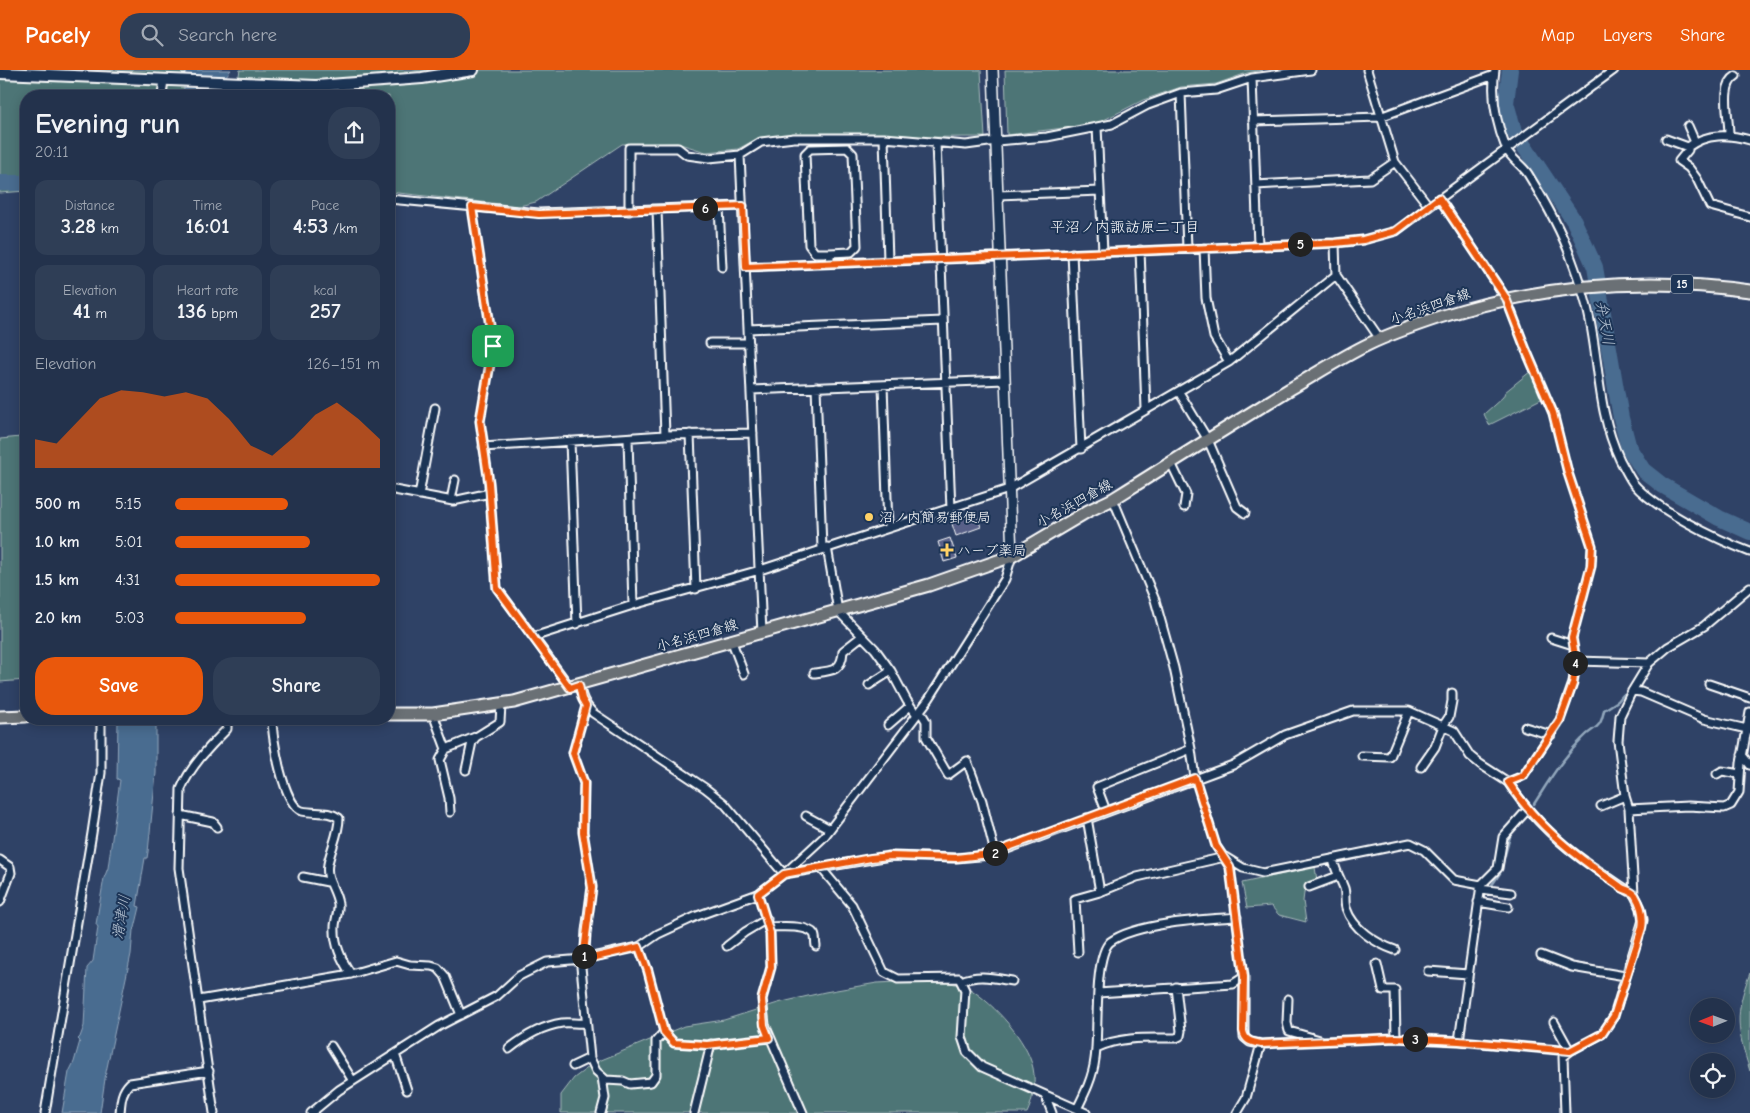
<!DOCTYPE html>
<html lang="en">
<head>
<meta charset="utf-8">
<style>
  body { margin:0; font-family:"Comic Neue","Klee One",sans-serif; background:#2f3e56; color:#f1f3f6; height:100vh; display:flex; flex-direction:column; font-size:19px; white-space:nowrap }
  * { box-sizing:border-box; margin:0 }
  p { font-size:16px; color:#a3aab5 }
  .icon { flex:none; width:28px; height:28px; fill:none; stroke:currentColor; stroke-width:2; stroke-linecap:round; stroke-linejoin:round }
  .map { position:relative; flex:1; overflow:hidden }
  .drawer { position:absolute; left:20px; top:20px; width:375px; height:635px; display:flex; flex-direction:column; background:#23324c; border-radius:20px; box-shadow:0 2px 12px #0003,0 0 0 1px #404d64 }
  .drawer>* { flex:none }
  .needle { width:32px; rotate:269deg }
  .tools { position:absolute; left:1690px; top:928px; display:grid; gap:10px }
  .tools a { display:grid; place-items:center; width:45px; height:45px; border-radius:50%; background:#23324c; box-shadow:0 2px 12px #0003,0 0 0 1px #404d64; font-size:25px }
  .pin { position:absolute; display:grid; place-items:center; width:42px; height:42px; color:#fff; margin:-21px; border-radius:10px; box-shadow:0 2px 8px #0006 }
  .km { position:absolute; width:25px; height:25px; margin:-12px; border-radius:50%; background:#222; color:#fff; font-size:14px; line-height:25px; text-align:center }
  .round { display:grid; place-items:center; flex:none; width:52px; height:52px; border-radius:20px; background:#2f3e56 }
  .headline { display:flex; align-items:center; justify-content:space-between; height:85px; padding:0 15px }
  h1 { font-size:28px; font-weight:800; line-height:38px }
  .figures { display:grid; grid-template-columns:repeat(3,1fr); gap:8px; height:85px; padding:5px 15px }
  .figures div { display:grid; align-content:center; border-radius:12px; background:#2f3e56; text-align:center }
  .figures b { font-size:21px; font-weight:800 }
  .figures small { font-size:14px; font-weight:400 }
  .figures p { font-size:14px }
  .chart { height:140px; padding:10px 15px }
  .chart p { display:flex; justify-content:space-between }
  .chart svg { width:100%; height:90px; margin-top:5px; fill:#ea580c; opacity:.7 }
  .cta { display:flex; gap:10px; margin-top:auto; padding:10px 15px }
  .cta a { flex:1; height:58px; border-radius:20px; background:#ea580c; color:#fff; font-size:20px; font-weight:800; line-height:58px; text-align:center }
  .cta a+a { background:#2f3e56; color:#f1f3f6 }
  ul { padding:0 15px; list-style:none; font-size:16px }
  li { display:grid; grid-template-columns:80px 60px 1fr; align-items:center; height:38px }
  li i { height:12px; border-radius:6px; background:#ea580c }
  header { display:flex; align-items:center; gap:30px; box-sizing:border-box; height:70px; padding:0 25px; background:#ea580c; color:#fff }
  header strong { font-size:24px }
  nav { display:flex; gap:28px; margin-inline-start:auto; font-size:18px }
  .search { width:350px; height:45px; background:#2f3e56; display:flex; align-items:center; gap:12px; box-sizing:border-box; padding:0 18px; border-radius:20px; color:#a3aab5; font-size:19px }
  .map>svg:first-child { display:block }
</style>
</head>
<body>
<header>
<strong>Pacely</strong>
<div class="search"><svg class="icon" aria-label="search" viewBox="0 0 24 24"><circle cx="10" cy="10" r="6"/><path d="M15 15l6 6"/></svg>Search here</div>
<nav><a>Map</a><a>Layers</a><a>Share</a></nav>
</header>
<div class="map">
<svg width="1750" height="1043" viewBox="0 0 1750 1043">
  <rect width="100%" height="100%" fill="#2f4266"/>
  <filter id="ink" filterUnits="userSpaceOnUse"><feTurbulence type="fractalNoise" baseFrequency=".02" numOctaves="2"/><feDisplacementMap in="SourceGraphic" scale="10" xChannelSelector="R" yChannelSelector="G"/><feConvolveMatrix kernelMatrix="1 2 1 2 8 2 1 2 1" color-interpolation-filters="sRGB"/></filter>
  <g filter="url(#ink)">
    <!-- green -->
    <path fill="#4e7476" stroke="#a6baba" d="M0 0H190L187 26H26V121L0 123Z
      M240 0H981L985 67 758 68 738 79 706 82 677 73 622 74 536 132 519 136 389 122V26H235Z
      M1005 0H1263L1247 3 1216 14 1181 17 1143 30 1096 54 1007 65Z
      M1531 301 1543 328 1489 355 1484 344 1503 327 1505 322Z
      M21 367 26 425V610L0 612V369Z
      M1315 797 1317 811 1305 815 1303 831 1306 852 1279 845 1271 836 1247 838 1242 813Z
      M1750 903V1001C1737 959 1734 945 1750 903Z
      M937 910C947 913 961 914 970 919 994 934 1027 970 1033 998 1036 1012 1033 1031 1027 1043H561V1025L574 1008 594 993 684 956 724 950 778 933 825 922 877 913Z"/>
    <!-- water -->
    <path fill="#4a6c90" stroke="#92a7bc" d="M186 0H231L224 8 221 26H183Z
      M118 649H156V703L148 782 147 788H145L137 836 140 837 135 858 133 860 131 884 106 1002 100 1043H62L69 1002 74 992 80 971 78 969 80 967 84 956 87 898 93 891 98 857 96 854 104 808 108 798 120 710 117 709Z"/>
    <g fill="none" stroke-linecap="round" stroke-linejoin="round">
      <!-- stream -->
      <path stroke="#92a7bc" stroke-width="2.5" d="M1534 734C1543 720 1552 705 1562 692 1568 684 1575 676 1582 669 1594 655 1600 662 1604 640L1618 631 1623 625
        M1492 815 1500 803 1511 763 1524 749"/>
      <!-- river -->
      <path stroke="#4a6c90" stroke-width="16" d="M1510 0 1506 33 1514 61 1574 151 1595 197 1621 348 1629 378 1643 400 1662 415 1719 448 1750 462
        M0 113H26"/>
    </g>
    <!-- building -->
    <path fill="#586188" stroke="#fff" d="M976 443 981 457 956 466 951 451Z
      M950 468 957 488 944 492 938 472Z"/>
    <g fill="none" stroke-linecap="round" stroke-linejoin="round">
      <defs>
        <path id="minor" d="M1367 0 1395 92 1428 135
          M1495 0C1491 26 1496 53 1506 78 1510 88 1522 95 1528 104 1544 130 1561 159 1571 188 1578 207 1585 226 1589 246 1600 296 1597 341 1620 390 1624 397 1628 406 1633 413 1656 440 1716 469 1750 482
          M1252 8 1258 176
          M1181 23 1187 178
          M162 26 164 9
          M1253 51 1380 47 1494 5
          M1688 56 1695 72
          M1097 57 1103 182
          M1729 64C1729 47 1720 15 1736 6
          M884 68 888 190
          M1666 69 1688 77C1707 63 1728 64 1750 70
          M936 73 951 439
          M1688 77V80L1679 91 1689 98 1697 109 1710 136 1750 147
          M740 85 762 563
          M1256 115 1370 109 1395 92
          M998 125 1100 121
          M1439 128 1506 228 1526 280 1553 343 1568 403 1592 476 1591 496 1572 568 1576 591 1649 593
          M389 129 539 143 743 136
          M472 137 493 276 480 351 489 413 497 518 570 617
          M719 137 722 197
          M657 140 665 365
          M629 141V78H678L687 85 709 88 740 85 761 72 794 68H884L966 75 996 71 1047 67 1112 54 1148 35 1181 23 1216 20 1252 8 1311 0
          M1335 173 1336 205 1380 269
          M1204 178 1206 228 1214 267 1229 292
          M1140 180 1146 339
          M830 183H815L809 175 805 84 810 79 847 78 853 84 857 176 851 182 830 183V193
          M1072 183 1081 379
          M746 197 1335 173 1363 170 1396 161 1614 0
          M748 259 943 251
          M710 273H749
          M883 315 888 457
          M816 317 822 478
          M751 320 1005 310
          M1179 322 1208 370 1237 437 1245 443
          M690 364 696 519
          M628 369 633 535
          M570 371 577 554
          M483 377 665 365 753 363
          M1171 393 1186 424 1184 437
          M389 419 453 431 490 423
          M419 425 435 338
          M1113 429 1155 530 1174 598 1191 679 1195 708 1216 776 1230 797 1244 907V967L1250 972 1261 974 1396 968 1459 971 1570 981
          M451 430 455 410
          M827 477 838 541 875 579 891 601 907 631 917 645
          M533 567 633 535 760 500 1009 419 1229 292 1336 205
          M1551 568 1573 575
          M732 572 744 604
          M814 603C832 601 842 601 843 581L862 566
          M1709 614 1750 628
          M579 615C582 627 584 634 593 643L705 718 724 733 784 804 890 786 956 788 991 785 1233 695 1285 665 1353 641H1409L1454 661 1470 686 1480 694 1508 712 1523 706 1560 650 1573 613 1576 591
          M869 615 891 601
          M1632 621 1641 622 1704 649 1747 659
          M586 636 573 683 584 713 583 762 592 817 586 861 585 883 581 897 590 988 596 1001 606 1010 623 1011 630 1014 651 1012 656 1005V971L664 962
          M920 641 926 651V667L948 705 967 691 982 731 995 783
          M433 644 446 679 440 690 449 728 450 742
          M272 649C272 667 283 735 302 741 315 744 328 740 339 748 339 764 331 778 328 794 325 810 336 819 338 834 339 841 335 850 335 857 334 874 342 891 351 904
          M888 655 910 636
          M1525 657 1551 665
          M446 679 475 667
          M1742 685 1750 695
          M1362 686 1390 687 1409 641
          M1421 697 1435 677 1443 656 1449 647 1452 631V623
          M466 700 472 672 476 667 500 652 501 635
          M1717 704 1722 701 1740 704
          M1508 712C1533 751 1566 780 1605 805 1615 812 1623 818 1634 824
          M1601 736 1625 726
          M1629 739 1688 736 1724 738 1731 735 1739 722 1741 693 1750 642
          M1106 741 1097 717 1191 679
          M180 745 213 752 217 757
          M806 746 830 759
          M1087 748 1100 822
          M1333 789C1335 800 1340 808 1344 818 1346 824 1344 831 1346 838 1353 859 1375 873 1395 880
          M0 790 10 797 11 803 0 832
          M821 798 852 835 884 902 898 909 959 908 965 920 962 967 967 982 982 997 1086 1043
          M303 807 328 812
          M1481 815 1498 798 1503 767 1528 739
          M1309 817 1338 806
          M1480 819 1511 823
          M758 824 770 863 771 897 762 929 765 955 803 1043
          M1478 832 1508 837
          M769 857C779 857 807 854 814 864 816 867 815 872 816 876
          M727 876 745 862 767 849
          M639 877 648 901 664 962 674 973 707 975 769 968
          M1078 882 1075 829 1100 822 1137 807 1225 787 1243 798 1263 803 1410 773 1424 780 1454 810 1481 815 1459 971
          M1541 885 1572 897 1625 906
          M1377 894 1383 920H1395L1396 968
          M1428 901 1468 904
          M961 911C979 904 993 908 1012 911
          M1098 923 1233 914 1244 907
          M1288 929 1287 953 1289 961 1320 970
          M199 930 351 904 396 891 410 895 431 896 438 898 445 906 461 945
          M1554 952 1570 981
          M331 976 353 1011
          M1096 978C1121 966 1149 968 1176 968L1180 966 1181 961 1176 917
          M509 979C525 966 542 956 562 953 570 952 578 954 586 953
          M395 984 407 1020
          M573 996 590 988
          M1045 1025 1052 1043
          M1077 1039C1085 1023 1093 1007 1095 989 1099 965 1093 887 1110 872 1135 853 1205 849 1237 847
          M45 1043 92 763 101 703V649
          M120 1043C121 1031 121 1022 130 1013L209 1001
          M214 1043 179 798 181 719C190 697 210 676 227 659V649
          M311 1043 339 1020 439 956 497 926 519 906 547 892 583 889 639 877 658 864 697 846 758 824 784 804 824 767 929 629 1005 509 1012 486
          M601 1043 605 1028 602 1007
          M694 1043 711 974
          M1237 1043 1246 1028 1261 974
          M1565 1043 1563 987 1570 981 1602 964 1614 946 1643 850 1641 838 1634 824 1629 739 1625 726 1618 671 1620 646 1632 621 1649 593 1668 577 1704 556 1750 517"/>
        <path id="tertiary" d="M993 0 1012 486"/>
        <path id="secondary" d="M0 3 316 16 422 8 473 0"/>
        <path id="primary" d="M389 644H433L514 632 929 515 1012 486 1088 441 1113 429C1172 392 1231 355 1290 319 1316 304 1342 287 1369 274 1392 263 1416 255 1440 247 1541 215 1645 206 1750 221
          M0 647 26 646"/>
      </defs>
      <!-- minor casing -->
      <use href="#minor" stroke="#fff" stroke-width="11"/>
      <!-- tertiary casing -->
      <use href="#tertiary" stroke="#fff" stroke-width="12"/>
      <!-- secondary casing -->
      <use href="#secondary" stroke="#fff" stroke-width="14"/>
      <!-- primary casing -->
      <use href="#primary" stroke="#fff" stroke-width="15"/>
      <!-- minor -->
      <use href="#minor" stroke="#1d3557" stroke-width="7"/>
      <!-- tertiary -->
      <use href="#tertiary" stroke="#1d3557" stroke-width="9"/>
      <!-- secondary -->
      <use href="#secondary" stroke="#1d3557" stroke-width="10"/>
      <!-- primary -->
      <use href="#primary" stroke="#6b6f75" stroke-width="11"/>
    </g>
  </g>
  <g fill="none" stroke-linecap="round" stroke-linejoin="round" filter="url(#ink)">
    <defs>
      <path id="route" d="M1439 128 1506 228 1526 280 1553 343 1568 403 1592 476 1591 496 1572 568 1576 591 1573 614 1560 650 1523 706 1508 712C1531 747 1559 773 1594 798 1603 805 1613 811 1622 818 1626 820 1632 821 1635 825 1641 835 1644 847 1642 858L1614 946 1602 964 1570 981 1459 971 1396 968 1261 974C1251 972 1245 971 1243 961L1244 907 1230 797 1216 776 1195 708 990 784 956 788 890 786 871 788 784 804 758 824 770 863 771 897 762 929 764 955 769 968 707 975 674 973 664 962 648 901 639 877 583 890 592 818 583 762 584 713 573 683 586 636 582 629 579 615 570 618 497 518 489 413 480 351 493 276 472 137 539 144 743 136 746 197 1335 173 1363 170 1396 161Z"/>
    </defs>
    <!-- route casing -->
    <use href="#route" stroke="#fff" stroke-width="10"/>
    <!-- route -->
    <use href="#route" stroke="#ea580c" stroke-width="6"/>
  </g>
  <!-- markers -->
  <g fill="#ffd166" stroke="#1d3557" stroke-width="2">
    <circle cx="869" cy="447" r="5"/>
    <path d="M944.5 472.5h5v5h5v5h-5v5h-5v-5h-5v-5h5z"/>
  </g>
  <g text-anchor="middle" stroke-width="4" stroke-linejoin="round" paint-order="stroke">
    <!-- shield labels -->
    <rect fill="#1d3557" stroke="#bbc2cd" stroke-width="1" x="1671" y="204.5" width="22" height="19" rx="4"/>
    <g font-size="12" font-weight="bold" fill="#fff">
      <text x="1682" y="218">15</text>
    </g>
    <!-- street labels -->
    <g font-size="14" fill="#fff" stroke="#1d3557">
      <text transform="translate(1430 236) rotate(-19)" y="5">小名浜四倉線</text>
      <text transform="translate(1074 433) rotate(-29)" y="5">小名浜四倉線</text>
      <text transform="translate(697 565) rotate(-16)" y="5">小名浜四倉線</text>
    </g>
    <!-- poi labels -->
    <g font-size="14" fill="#fff" stroke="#1d3557" text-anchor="start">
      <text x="879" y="452">沼ノ内簡易郵便局</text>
      <text x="957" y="485">ハーブ薬局</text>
    </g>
    <!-- neighbourhood labels -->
    <g font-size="15" fill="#fff" stroke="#1d3557">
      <text x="1125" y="162">平沼ノ内諏訪原二丁目</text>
    </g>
    <!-- water labels -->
    <g font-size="15" font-style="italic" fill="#b7c4d3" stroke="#1d3557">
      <text transform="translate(1605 253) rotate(80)" y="5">弁天川</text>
      <text transform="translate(121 847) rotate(-80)" y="5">滑津川</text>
    </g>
  </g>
</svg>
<div class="tools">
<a><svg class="needle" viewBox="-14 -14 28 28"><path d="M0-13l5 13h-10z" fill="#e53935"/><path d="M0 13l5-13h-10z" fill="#a3aab5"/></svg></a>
<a><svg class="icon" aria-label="locate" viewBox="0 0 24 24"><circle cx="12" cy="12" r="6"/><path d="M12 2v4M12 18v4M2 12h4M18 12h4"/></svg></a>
</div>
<div class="pin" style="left:493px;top:276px;background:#1e9e55"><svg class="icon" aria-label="arrive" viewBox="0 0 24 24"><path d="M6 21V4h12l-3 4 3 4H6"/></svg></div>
<b class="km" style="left:584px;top:886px">1</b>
<b class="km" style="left:995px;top:783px">2</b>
<b class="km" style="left:1415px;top:969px">3</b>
<b class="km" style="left:1575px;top:593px">4</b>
<b class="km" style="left:1300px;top:174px">5</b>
<b class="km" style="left:705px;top:138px">6</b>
<section class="drawer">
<div class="headline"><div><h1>Evening run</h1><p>20:11</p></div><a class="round"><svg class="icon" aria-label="share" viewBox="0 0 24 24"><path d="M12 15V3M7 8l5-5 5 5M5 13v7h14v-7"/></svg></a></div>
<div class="figures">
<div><p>Distance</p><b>3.28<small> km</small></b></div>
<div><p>Time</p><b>16:01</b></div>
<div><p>Pace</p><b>4:53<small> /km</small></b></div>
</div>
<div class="figures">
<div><p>Elevation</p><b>41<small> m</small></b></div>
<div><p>Heart rate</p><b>136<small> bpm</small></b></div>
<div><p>kcal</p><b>257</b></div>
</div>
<div class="chart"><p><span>Elevation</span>126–151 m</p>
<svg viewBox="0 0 160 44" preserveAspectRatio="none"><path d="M0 44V30L10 32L20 21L30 10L40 6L50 7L60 9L70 7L80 10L90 20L100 33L110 38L120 29L130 18L140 12L150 20L160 30V44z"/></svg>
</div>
<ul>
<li><b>500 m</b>5:15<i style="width:55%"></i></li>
<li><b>1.0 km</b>5:01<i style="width:66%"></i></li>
<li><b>1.5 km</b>4:31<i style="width:100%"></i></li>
<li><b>2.0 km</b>5:03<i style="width:64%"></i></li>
</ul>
<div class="cta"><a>Save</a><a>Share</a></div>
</section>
</div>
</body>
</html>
